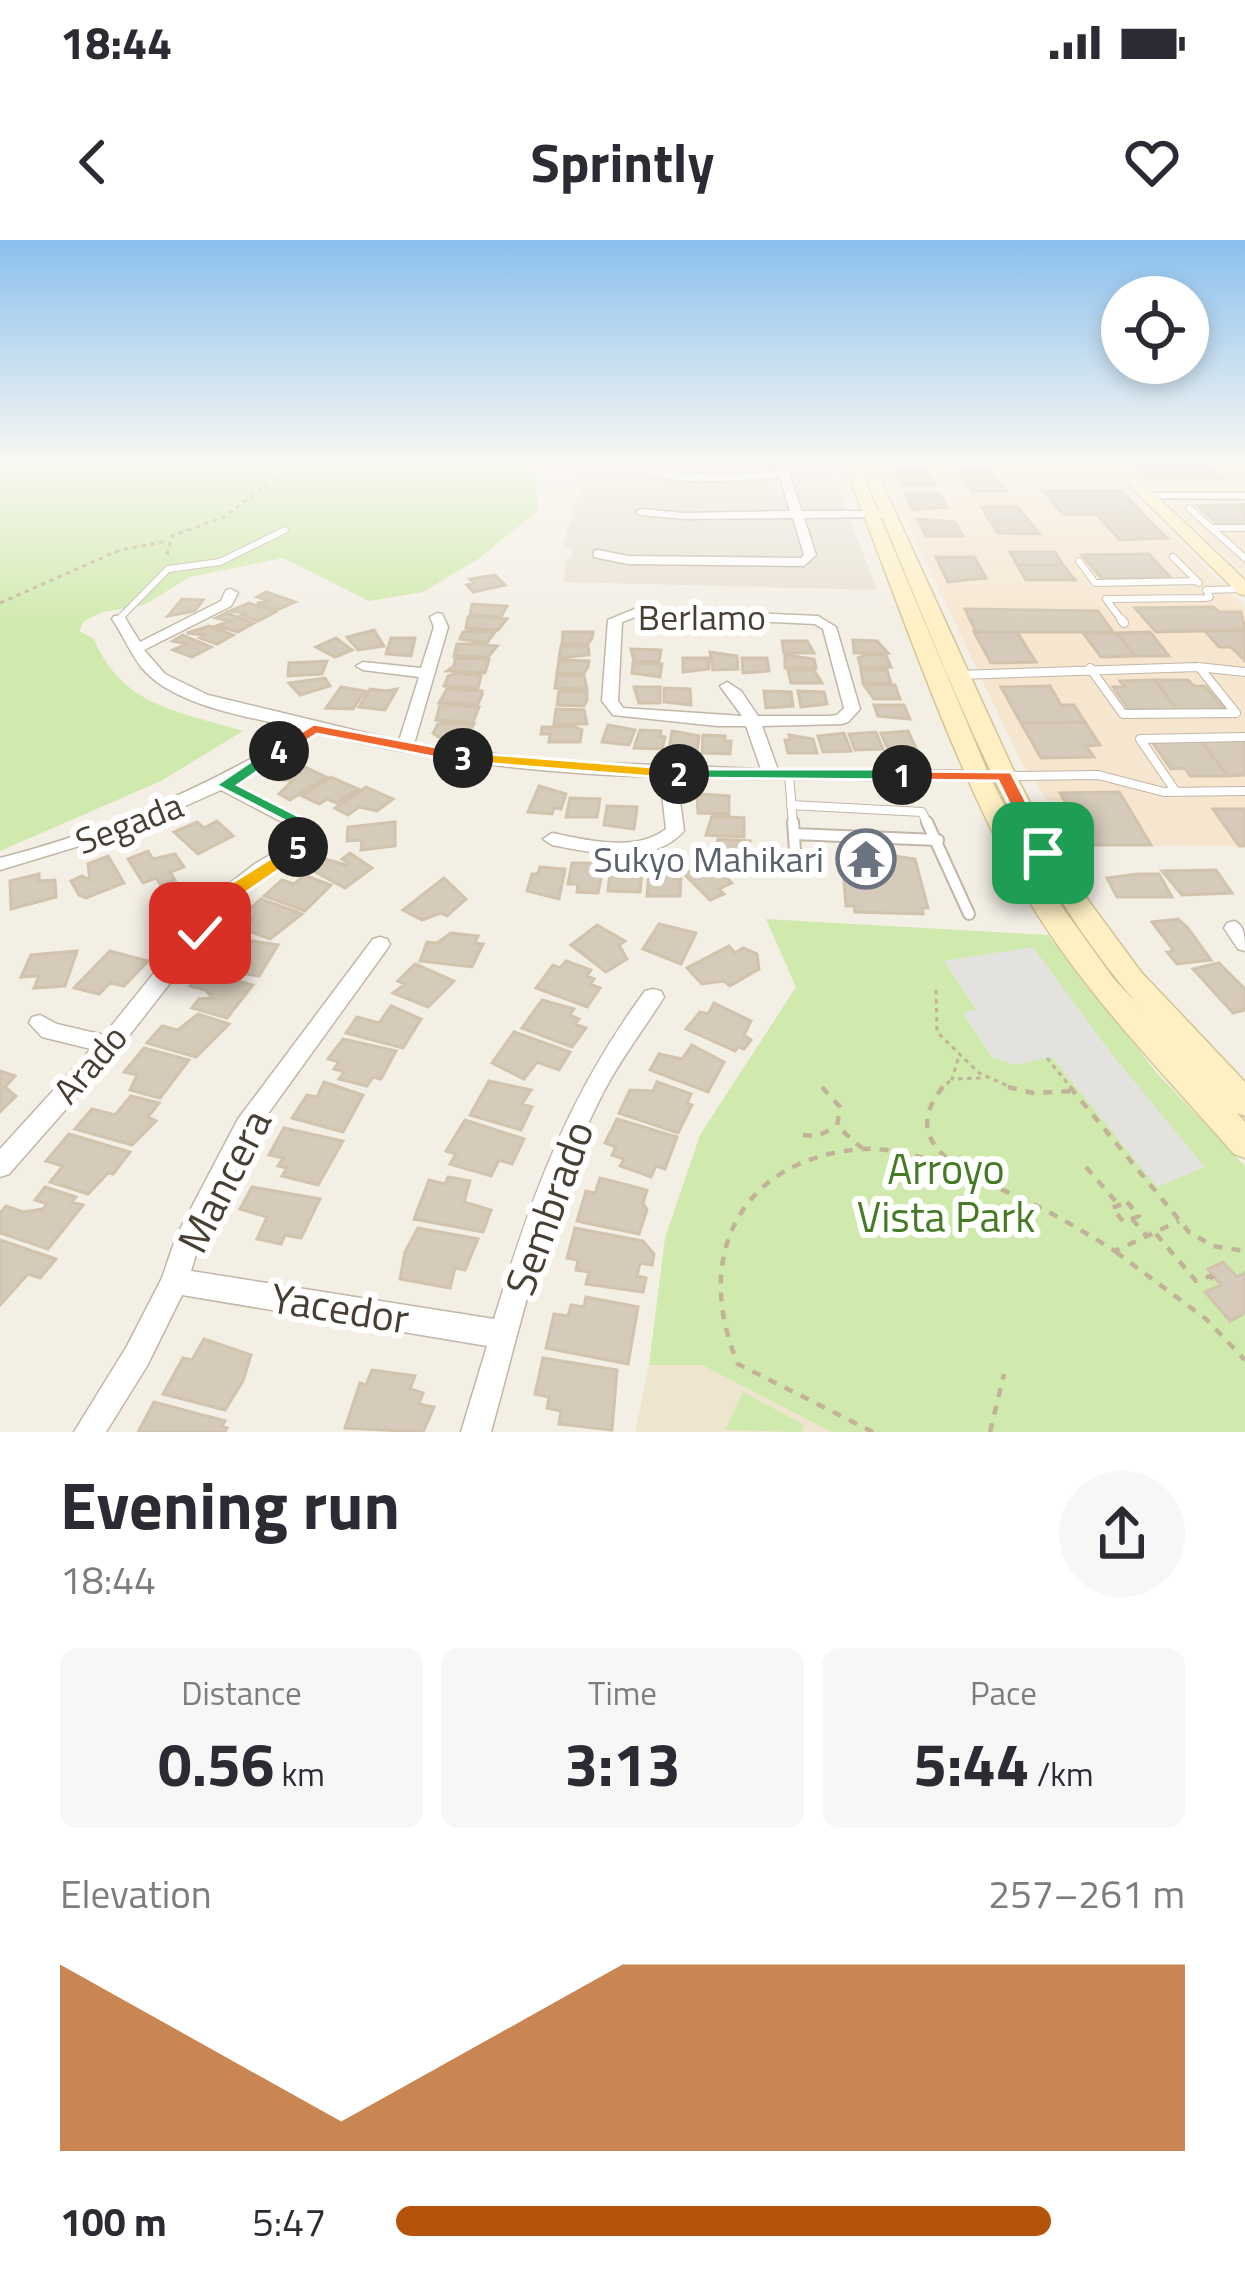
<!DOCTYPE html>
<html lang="en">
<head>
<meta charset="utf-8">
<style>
  body { margin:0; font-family:"Titillium Web",sans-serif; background:#f7f7f7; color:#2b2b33; height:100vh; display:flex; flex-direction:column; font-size:45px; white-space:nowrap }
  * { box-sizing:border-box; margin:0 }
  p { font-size:39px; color:#7c7c81 }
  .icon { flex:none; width:66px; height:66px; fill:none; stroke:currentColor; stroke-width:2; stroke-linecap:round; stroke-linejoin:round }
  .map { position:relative; height:1192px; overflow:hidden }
  .panel { display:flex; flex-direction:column; background:#fff; flex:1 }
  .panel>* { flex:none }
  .controls { position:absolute; left:1101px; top:36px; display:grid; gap:24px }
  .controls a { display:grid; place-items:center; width:108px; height:108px; border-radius:50%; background:#fff; box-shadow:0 6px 18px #0003; font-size:60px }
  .pin { position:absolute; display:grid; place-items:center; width:102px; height:102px; color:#fff; margin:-51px; border-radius:24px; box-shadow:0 6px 18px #0006 }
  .km { position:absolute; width:60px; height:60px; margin:-30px; border-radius:50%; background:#222; color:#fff; font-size:33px; line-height:60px; text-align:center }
  .round { display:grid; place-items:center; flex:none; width:126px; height:126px; border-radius:63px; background:#f7f7f7 }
  .head { display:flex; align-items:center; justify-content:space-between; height:204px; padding:0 60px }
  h1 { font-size:66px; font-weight:700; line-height:90px }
  .figures { display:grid; grid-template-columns:repeat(3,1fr); gap:18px; height:204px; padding:12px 60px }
  .figures div { display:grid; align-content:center; border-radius:18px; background:#f7f7f7; text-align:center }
  .figures b { font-size:60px; font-weight:700 }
  .figures small { font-size:33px; font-weight:400 }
  .figures p { font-size:33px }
  .chart { height:336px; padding:24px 60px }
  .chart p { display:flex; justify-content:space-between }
  .chart svg { width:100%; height:216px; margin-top:12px; fill:#b45309; opacity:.7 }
  ul { padding:0 60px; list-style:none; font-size:39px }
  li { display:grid; grid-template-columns:192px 144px 1fr; align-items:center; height:90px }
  li i { height:30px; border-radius:15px; background:#b45309 }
  .status { display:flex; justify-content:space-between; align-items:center; height:84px; padding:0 60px; background:#fff; direction:ltr }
  .status svg { height:33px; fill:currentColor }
  header { display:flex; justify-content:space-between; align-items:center; height:156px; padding:0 60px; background:#fff; font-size:54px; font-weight:700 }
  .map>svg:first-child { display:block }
</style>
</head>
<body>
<div class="status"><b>18:44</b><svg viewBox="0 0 49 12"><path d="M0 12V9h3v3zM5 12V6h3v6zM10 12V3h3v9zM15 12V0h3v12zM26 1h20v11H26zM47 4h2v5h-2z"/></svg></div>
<header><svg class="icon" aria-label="back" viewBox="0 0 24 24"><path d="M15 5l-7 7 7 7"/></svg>Sprintly<svg class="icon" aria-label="heart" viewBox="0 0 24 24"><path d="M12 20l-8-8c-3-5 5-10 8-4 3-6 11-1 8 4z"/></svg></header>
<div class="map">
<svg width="1245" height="1192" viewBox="0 0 1245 1192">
  <rect width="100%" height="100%" fill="#f4efe5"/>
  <!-- residential -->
  <path fill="#e8e1d3" d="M575 224H829L877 350 564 342 566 322 575 310 563 305 583 242Z"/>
  <!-- commercial -->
  <path fill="#f7e6cf" d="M880 224H1102L1245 367V606L1078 605 1019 518Z
    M1126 224H1245V250L1165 251 1150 246Z
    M1245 263V335L1171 266 1176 264Z"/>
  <!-- education -->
  <path fill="#eee5ce" d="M649 1125H702L832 1192H635Z"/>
  <!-- green -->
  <path fill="#cfeaac" d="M0 224H532L539 270 478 319 423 352 369 361 283 318 190 337 144 365 102 372 84 381 79 391 94 399C123 467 178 471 243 491L161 541 0 611Z
    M766 679 1048 695 1156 832 1245 926V1192H832L702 1125H649L665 998 700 895 796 747Z
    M743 1152 804 1185 801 1192 725 1190Z"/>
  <!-- parking -->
  <path fill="#e4e2de" d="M1033 707 1111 813 1205 927 1157 947 1052 817 1016 825 992 817 963 773 976 769 944 721Z"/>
  <!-- building -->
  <path fill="#d6cbba" stroke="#d1c3ad" stroke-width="3" d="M1136 224H1205L1222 238H1148Z
    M959 229 989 230 997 240H965Z
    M894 230H927L935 245H901Z
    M965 240H997L1006 251H972Z
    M1043 251H1121L1142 273 1063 274Z
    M906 254H940L947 267 913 270Z
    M1245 265V284H1217L1198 266Z
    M982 267H1018L1029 281H990Z
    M1134 273 1146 277 1167 298 1120 300 1096 274Z
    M918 279 955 282 963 296H926Z
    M990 281H1029L1039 294 998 293Z
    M1010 312H1055L1063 325H1017Z
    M1149 314 1171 338 1102 339 1082 315Z
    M936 317H974L986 338 948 342Z
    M1017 325H1063L1075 340H1026Z
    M495 335 505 345 473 352 467 345 474 343 470 339Z
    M266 352 292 361 295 362 277 370 257 363 271 361 257 357Z
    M182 359 203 360 195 371 168 376Z
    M249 363 275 372 258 381 242 375 247 373 230 371Z
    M472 364 488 365 507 366 501 377 470 375Z
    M1213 367 1219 372H1241L1245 390 1156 392 1135 368Z
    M965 369 1098 371 1113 392H976Z
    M226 373 238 377 254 383 238 392 216 386 230 381 216 378Z
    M468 377H484L507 379 498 390 466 388Z
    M209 386 233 395 217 404 200 398 205 395 187 393Z
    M374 390 384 406 358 410 347 397Z
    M1245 390V421L1231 407H1219L1205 391Z
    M470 391 495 392 487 403 460 399 463 392Z
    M563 392H593L592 398 588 404H562Z
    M974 392H1017L1036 422 991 423Z
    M1150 392 1169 416H1135L1117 393Z
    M1083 393H1117L1135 416 1101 417Z
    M183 395 194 400 211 407 192 417 173 410 187 404 173 401Z
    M336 398 352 410 335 417 316 407Z
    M391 398H415L411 416 386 414Z
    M853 400 877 401 888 413H854Z
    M782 401H807L814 413H784Z
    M457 404H474L497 406 488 417 454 416Z
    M561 406H588L589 415 559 418Z
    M631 409 661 410 659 422 634 421Z
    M710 412 737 416 738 429 713 430Z
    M785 415 814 419 816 428H785Z
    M866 415H886L891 427 861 428 858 418Z
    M455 418 489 419 488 423 485 433 447 431 454 426Z
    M683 418H708L709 429 683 432Z
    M742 418H767L769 431 743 433Z
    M559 420 589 421 588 427 584 433H557Z
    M327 421 322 434 288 436 289 423Z
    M633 423 662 424 660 437 632 433Z
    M788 430H814L822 443H791Z
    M861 430H887L891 443H863Z
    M458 433 481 436 478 448 444 446 448 436Z
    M557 435 584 436 587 449 555 448Z
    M325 438 330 446 300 455 289 443Z
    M1155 440H1188L1194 446H1205L1225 469 1177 470Z
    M1155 440 1177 470H1129L1113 447H1125L1120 441Z
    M864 445H895L900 459H874Z
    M1050 446 1061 465H1074L1085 482 1021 483 1001 447Z
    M341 447 365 451 353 469 326 468Z
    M634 447H660V463H639Z
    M664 448 690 449 691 465 664 462Z
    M370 449 386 451 397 449 385 470 359 467Z
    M447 449 482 451V455L478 464 439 463Z
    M559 451 587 452V460L584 466 557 465Z
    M764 451 791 452 793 466 766 468Z
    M798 451 824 452 827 464 801 467Z
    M440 465H451L479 467 473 482 436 480Z
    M874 465H904L910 479 878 476Z
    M556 469 584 470 587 484H554Z
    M1085 482 1100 505 1086 506 1094 517 1041 518 1021 483Z
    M438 484 446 483 474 484 464 499 440 498 433 493Z
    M608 485 635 490 629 505 602 502Z
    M542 487H575L582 490 580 502H549L550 494H541Z
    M640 490 661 491 660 496 665 497 662 509 634 508Z
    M672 491 699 496 697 512 669 510Z
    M908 491 916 508 888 509 881 493Z
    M876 492 883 509 855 510 849 494Z
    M844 493 851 511 823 512 818 496Z
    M703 495 725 496V501H731L730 514 702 513Z
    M789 495 813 499 817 513H788L785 500H790Z
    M1201 501 1228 536H1190L1185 528 1171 529 1152 502Z
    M1201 501H1245V535L1228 536Z
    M303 526 326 537 290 560 279 554 293 540H276Z
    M331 537 358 549 337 563 327 559 319 564 302 556Z
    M539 546 566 554 561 569 554 568 552 574 528 572Z
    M366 547 393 559 377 571 359 567 348 575 335 568Z
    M1119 552 1126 563 1151 605H1090L1060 553Z
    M697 554 729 556V574L698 573Z
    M570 558 600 559 597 577H566Z
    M607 566 637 567 634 589 604 585Z
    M1213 569H1245V606H1239Z
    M712 576 744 578V597L706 595Z
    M217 581 233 596 198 614 174 592 197 582 204 588Z
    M395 582V606L361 610 362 600 347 601 348 587Z
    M718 599 750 601V621L728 625 729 620 714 619Z
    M148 611 153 619 175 614 184 627 170 632 175 640 161 645 156 638 143 643 128 619Z
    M868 612 915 619 928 668H922L923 674 855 672 854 666H846L842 615 864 616Z
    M350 613 372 628 345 648 308 628 322 618 346 625 349 623 342 619Z
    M108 616 124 643 86 658 79 655 71 641 82 636 90 640 88 624Z
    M572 623H604L598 653 577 652 578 644H568Z
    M611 625 642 631 640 652 608 651Z
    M705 625 711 631 717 628 732 643 719 649 724 654 710 660 684 634Z
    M540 627 565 629 559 659 527 651 532 634H538Z
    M1216 630 1232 653 1182 655 1162 631Z
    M649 631 674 632V639H681L680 656H647Z
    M39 634V641L55 640 56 657 11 669 10 641Z
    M1138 634H1159L1172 657H1117L1107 638Z
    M304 635 331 645 305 671 264 656 282 640 294 644Z
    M444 638 466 659 447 676 441 673 422 680 403 670Z
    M261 659 297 672 302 674 270 699 246 690 253 679 243 675Z
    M1178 679 1187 687 1211 720 1177 724 1167 712 1174 711 1152 682Z
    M659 684 696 693 681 724 643 709Z
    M597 685 625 701 619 705 627 719 606 732 571 705Z
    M451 693 478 696 475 703 483 704 472 727 420 721 427 702 437 703Z
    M253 701 278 705 259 736 211 729 221 714 243 717Z
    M729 706 735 713 743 708 757 714 759 729 730 746 724 741 702 744 687 728Z
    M77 711 65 746 34 748 39 736 21 737 31 715Z
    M110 711 148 721 124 746 110 743 99 754 74 748Z
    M566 721 591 730 587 736 594 739 590 744 600 748 587 767 536 748 553 725 560 728Z
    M1219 723 1245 749V770L1233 773 1193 729Z
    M415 724 454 741 428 767 393 753 405 744 398 741Z
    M202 732 253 745 227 778 192 768 199 759 213 758 205 750 190 746Z
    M542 760 574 769 570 775 579 779 575 784 586 788 572 807 522 788Z
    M714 763 751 781 744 795 751 800 744 809 738 807 735 811 686 789 700 772 708 774Z
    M391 766 421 779 403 808 346 793 357 777 379 783Z
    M198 774 229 784 196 817 147 803 162 786 178 790Z
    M514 792 570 812 559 830 537 822 524 839 492 823Z
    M343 799 396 811 381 839 373 837 367 846 339 839 344 832 334 829 339 822 328 819Z
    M692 805 724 822 708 852 650 830 659 814 682 819Z
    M144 808 189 820 160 858 130 850 137 835 124 832Z
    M0 831 15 836 5 847 16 856 0 872Z
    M489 841 531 850 522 864 532 867 521 890 470 875Z
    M324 842 363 855 343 892 292 878 307 855 317 857Z
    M657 842 691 854 687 864 692 865 678 893 619 873 630 850 653 851Z
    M131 856 159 863 148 877 156 881 132 905 75 889 92 869 115 875Z
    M617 879 677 897 665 929 656 926 651 937 620 926 624 919 612 915 616 907 605 903Z
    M465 880 524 899 512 924 499 920 491 936 450 924 456 914 446 911Z
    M284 888 343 901 318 945 282 936 287 928 278 926 283 918 269 915Z
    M69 894 130 912 113 934 108 933 88 954 50 942 63 926 46 921Z
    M448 937 470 941 464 962 491 970 483 992 414 979 429 940 445 944Z
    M600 938 647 950 643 963 647 970 639 994 577 981 586 951 595 953Z
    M45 947 76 957 72 962 83 965 48 1009 0 993V973L6 966 23 972 43 969 47 964 35 960Z
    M252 947 320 959 301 998 285 995 281 1004 257 999 267 977 240 969Z
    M418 988 478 999 465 1030 455 1028 450 1048 400 1039 405 1012Z
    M575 988 643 1001 654 1014 652 1025 640 1023 637 1036 646 1038 643 1052 586 1044 589 1032 576 1030 578 1020 567 1018Z
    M0 1000 56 1019 40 1038 28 1034 0 1065Z
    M1223 1022 1237 1037 1245 1033V1073L1230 1081 1205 1052 1221 1045 1208 1029Z
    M586 1057 638 1067 628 1124 546 1108 554 1074 568 1076 571 1065 584 1067Z
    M204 1099 251 1115 243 1141 225 1170 163 1154 183 1118 192 1120Z
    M543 1118 617 1130 612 1190 559 1184 561 1171 547 1168 549 1157 535 1154Z
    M372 1130 415 1136 410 1149 423 1153 419 1164 434 1167 423 1192 345 1188 360 1143 366 1145Z
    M154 1162 225 1181 222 1186 227 1188 225 1192H138Z"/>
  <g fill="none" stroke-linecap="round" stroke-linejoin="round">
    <defs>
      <path id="lane-far2" d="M1189 268 1245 318
        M1212 288H1245
        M1173 317 1199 343
        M1079 321 1095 343 1196 341
        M119 379 168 329 220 322 285 290
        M1123 382 1106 359 1205 358 1210 357 1206 350 1243 349"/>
      <path id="lane-far1" d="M1121 379 1124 383
        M1090 428 1123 474 1236 473 1199 427
        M960 435 1198 427 1245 432
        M789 534 793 585
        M1005 536 1098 535 1164 552 1245 551
        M1176 552 1140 499 1245 497
        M791 565 922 572 928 585"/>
      <path id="lane" d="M793 582 796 625
        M927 582 969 674
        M794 594 938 600"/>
      <path id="street" d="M625 224C644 224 662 232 682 233 714 235 746 233 778 232L776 224H786L802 271H884L890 274 884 277 804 278 816 315 804 326 628 324 594 317V311L598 310 628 316 801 318 804 315 793 278 684 279 641 275 635 272 641 269 684 273 790 271 780 238C731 239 668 251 625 224Z
        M1147 253H1245V259L1143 258V254Z
        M231 349 238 353 231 366 144 410 165 434 208 455 399 501 419 437 363 430 356 426 363 422 421 428 434 387 430 377 437 373 442 374 448 387 414 504 549 521 761 529 746 486H717L613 475 602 461 608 380 637 368 818 376 836 387 860 469 848 482 842 484 762 486 778 530 1005 531 1013 536 1005 541 677 538 684 591C651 627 594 613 552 605L543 599 552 593C587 600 635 613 666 589L660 537C545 534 430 521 318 493L234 543 317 586 320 590 311 607 270 631 235 660 117 811 9 934 0 937V909L91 809 42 797 29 783 32 777 40 775 57 784 104 795 221 650 256 623 298 599 301 592 221 550 132 590 0 630V618C109 590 206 548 302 489 255 478 174 467 142 428 130 413 123 395 112 379L114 376H124L140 402 221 361 226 350ZM638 376 815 384 823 389 844 468 837 475 829 476H758L741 451 727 442 720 446 742 476 623 468 618 461 622 382Z
        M1234 681C1245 685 1245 698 1245 711L1238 709 1224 688 1227 683Z
        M380 697 387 699 390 704 387 709 254 893 198 1008 191 1031 494 1079C532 955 567 857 645 751L653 749 661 751 664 757C643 791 618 822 600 859 547 963 522 1080 491 1192H461L487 1106 182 1055 147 1126 106 1192H74L127 1106 162 1038 176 997 238 879 373 699Z"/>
      <path id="secondary" d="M844 224H858L989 535 1037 632 1113 738 1144 771C1009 621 942 415 863 232L865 229 877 232 1016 536 1065 629 1141 732 1245 842V876L1237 873 1245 882V918L1234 914C1157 826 1067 736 1013 632 944 503 898 360 844 224Z
        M1108 224H1123L1245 340V355L1239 354Z"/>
    </defs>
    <!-- lane-far2 casing -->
    <use href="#lane-far2" stroke="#c0b7a7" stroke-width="8"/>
    <!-- lane-far1 casing -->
    <use href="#lane-far1" stroke="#c0b7a7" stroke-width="10"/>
    <!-- lane casing -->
    <use href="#lane" stroke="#c0b7a7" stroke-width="14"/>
    <!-- street casing -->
    <use href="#street" stroke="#c0b7a7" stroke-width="3"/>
    <!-- secondary casing -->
    <use href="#secondary" stroke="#d6c393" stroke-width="3"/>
    <!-- path-far1 -->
    <path stroke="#c2b398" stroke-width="3" stroke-dasharray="4.5 4.5" stroke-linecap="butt" d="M167 315 172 296 224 277 295 224
      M0 363 120 310 168 301
      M936 750 937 792 979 833 1017 850
      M1047 818 1073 850
      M958 819 952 839 982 838
      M940 850 952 839"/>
    <!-- path -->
    <path stroke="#c2b398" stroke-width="4.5" stroke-dasharray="9 9" stroke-linecap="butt" d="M822 847 840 867 837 886 862 908
      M943 847C888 913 991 942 1033 964 1061 978 1088 994 1115 1011L1179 981
      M1008 847 1033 853 1073 851
      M1070 847 1189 992 1213 1006 1245 1011
      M803 895 817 896 836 887
      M1086 927 1118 964
      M1127 962 1139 976 1124 982 1112 968Z
      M1132 979 1146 995
      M1156 994 1196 1041 1210 1036 1219 1045
      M1116 1012 1206 1079 1245 1120
      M873 1192 738 1124C692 1017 740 918 862 909 892 907 925 919 954 926
      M990 1192 1004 1134"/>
    <!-- lane-far2 -->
    <use href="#lane-far2" stroke="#fff" stroke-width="6"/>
    <!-- lane-far1 -->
    <use href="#lane-far1" stroke="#fff" stroke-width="8"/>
    <!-- lane -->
    <use href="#lane" stroke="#fff" stroke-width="10"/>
    <!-- street -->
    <use href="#street" fill="#fff" fill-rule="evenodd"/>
    <!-- secondary -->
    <use href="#secondary" fill="#fff0c4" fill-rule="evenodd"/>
  </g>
  <!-- sky -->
  <linearGradient id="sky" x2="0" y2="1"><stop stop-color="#8ac0ed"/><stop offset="0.57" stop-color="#faf8f3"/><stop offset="1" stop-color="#faf8f3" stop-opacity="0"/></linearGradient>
  <rect width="1245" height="391" fill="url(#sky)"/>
  <!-- split-1 -->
  <path fill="#f0652b" stroke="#fff" stroke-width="3" d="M895 531 1011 532 1053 613 1050 617H1036L998 541 902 540 895 539Z"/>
  <!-- split-2 -->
  <path fill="#22a559" stroke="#fff" stroke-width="3" d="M679 529H902L911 535 902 540 673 538V530Z"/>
  <!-- split-3 -->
  <path fill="#f5b400" stroke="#fff" stroke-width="3" d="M463 512 679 529 689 534 679 539 457 521 454 518Z"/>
  <!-- split-4 -->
  <path fill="#f0652b" stroke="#fff" stroke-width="3" d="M314 484 463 512 472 518 463 523 317 494 285 515 270 511Z"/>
  <!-- split-5 -->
  <path fill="#22a559" stroke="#fff" stroke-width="3" d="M272 507 287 511 238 545 318 586 320 590 305 612 288 607 300 591 293 585 216 545Z"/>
  <!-- split-6 -->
  <path fill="#f5b400" stroke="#fff" stroke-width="3" d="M298 601 308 607 305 612 235 660 208 698H192L189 693 220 650Z"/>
  <!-- icons -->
  <defs>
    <symbol id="temple-ring" viewBox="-11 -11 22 22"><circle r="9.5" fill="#fff" stroke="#6b7280" stroke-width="1.5"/><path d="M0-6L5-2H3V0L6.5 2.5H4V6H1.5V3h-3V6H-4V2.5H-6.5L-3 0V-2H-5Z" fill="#6b7280"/></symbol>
  </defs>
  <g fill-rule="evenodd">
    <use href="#temple-ring" x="833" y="586" width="66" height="66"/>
  </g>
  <g text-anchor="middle" stroke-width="12" stroke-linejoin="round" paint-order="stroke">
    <!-- street labels -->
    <g font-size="36" fill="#473f34" stroke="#fff">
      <text x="702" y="390">Berlamo</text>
      <text transform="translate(129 583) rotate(-21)" y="13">Segada</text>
      <text transform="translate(90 824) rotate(-49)" y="13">Arado</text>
    </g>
    <!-- worship labels -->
    <g font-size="36" fill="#5b616d" stroke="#fff" text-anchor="end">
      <text x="824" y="632">Sukyo Mahikari</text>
    </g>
    <!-- near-park labels -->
    <g font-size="42" fill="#467b25" stroke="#fff">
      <text x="946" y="944">Arroyo<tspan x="946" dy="48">Vista Park</tspan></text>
    </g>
    <!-- near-street labels -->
    <g font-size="42" fill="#473f34" stroke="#fff">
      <text transform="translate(224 941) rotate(-63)" y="15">Mancera</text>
      <text transform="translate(549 968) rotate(-70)" y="15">Sembrado</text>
      <text transform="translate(340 1068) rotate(9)" y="15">Yacedor</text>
    </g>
  </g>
</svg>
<div class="controls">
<a><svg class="icon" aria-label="locate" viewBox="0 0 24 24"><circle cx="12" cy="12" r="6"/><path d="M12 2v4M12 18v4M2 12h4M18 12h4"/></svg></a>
</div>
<div class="pin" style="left:1043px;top:613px;background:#1e9e55"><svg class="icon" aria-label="arrive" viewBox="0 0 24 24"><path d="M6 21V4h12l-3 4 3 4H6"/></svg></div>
<div class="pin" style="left:200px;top:693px;background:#d93025"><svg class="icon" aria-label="check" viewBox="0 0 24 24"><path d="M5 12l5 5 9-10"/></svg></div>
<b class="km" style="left:902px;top:535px">1</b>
<b class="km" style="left:679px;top:534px">2</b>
<b class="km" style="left:463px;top:518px">3</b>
<b class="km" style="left:279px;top:511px">4</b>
<b class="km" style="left:298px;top:607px">5</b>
</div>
<section class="panel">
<div class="head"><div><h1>Evening run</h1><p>18:44</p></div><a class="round"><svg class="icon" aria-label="share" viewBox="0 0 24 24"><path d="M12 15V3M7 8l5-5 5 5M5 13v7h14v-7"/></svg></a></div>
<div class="figures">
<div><p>Distance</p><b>0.56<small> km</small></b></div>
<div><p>Time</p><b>3:13</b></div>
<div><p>Pace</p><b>5:44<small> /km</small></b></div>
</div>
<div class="chart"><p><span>Elevation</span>257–261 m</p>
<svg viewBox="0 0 160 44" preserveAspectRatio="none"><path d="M0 44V6L10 14L20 22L30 30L40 38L50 30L60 22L70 14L80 6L90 6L100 6L110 6L120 6L130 6L140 6L150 6L160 6V44z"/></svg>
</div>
<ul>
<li><b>100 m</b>5:47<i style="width:83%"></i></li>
</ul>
</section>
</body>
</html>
